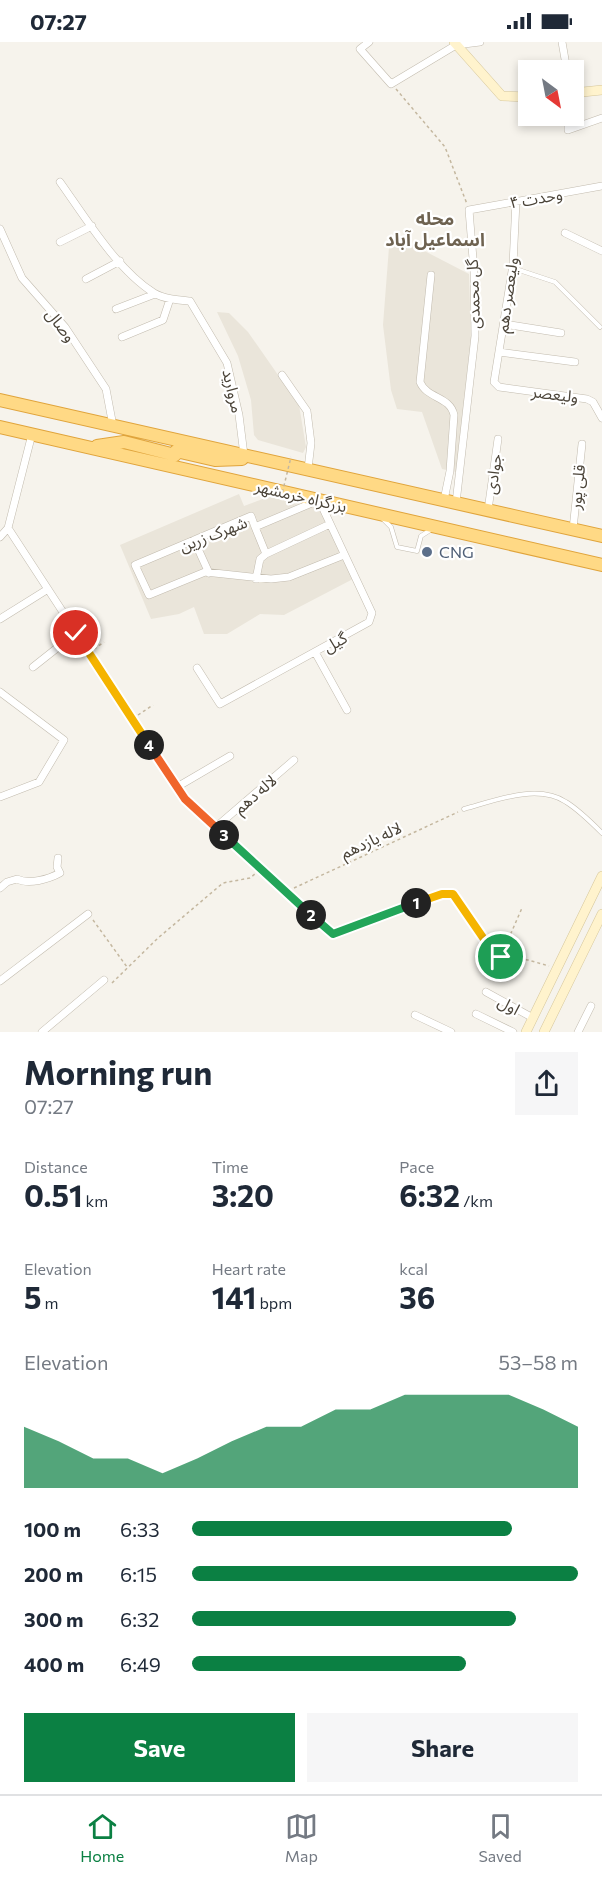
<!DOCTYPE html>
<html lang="en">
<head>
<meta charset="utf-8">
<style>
  body { margin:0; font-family:Commissioner,"Noto Sans Arabic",sans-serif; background:#f6f6f7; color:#1f2937; height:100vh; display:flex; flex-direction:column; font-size:22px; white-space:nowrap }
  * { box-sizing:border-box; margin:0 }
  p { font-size:20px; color:#747a83 }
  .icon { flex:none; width:33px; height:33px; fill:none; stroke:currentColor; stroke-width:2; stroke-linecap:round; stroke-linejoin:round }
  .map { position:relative; height:990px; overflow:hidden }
  .panel { display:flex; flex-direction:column; background:#fff; flex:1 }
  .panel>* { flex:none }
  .needle { width:39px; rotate:148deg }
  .buttons { position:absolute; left:518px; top:18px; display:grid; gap:12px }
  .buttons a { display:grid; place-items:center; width:66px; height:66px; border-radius:0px; background:#fff; box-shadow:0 3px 9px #0003; font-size:30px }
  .pin { position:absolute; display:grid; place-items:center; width:51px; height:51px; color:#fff; margin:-26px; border:3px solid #fff; border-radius:50%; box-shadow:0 2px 6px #0007 }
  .km { position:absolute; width:30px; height:30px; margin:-15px; border-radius:50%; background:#222; color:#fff; font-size:16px; line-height:30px; text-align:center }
  .round { display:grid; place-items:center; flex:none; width:63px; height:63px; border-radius:0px; background:#f6f6f7 }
  .head { display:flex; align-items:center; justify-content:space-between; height:102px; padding:0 24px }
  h1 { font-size:33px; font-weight:700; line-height:45px }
  .metrics { display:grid; grid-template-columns:repeat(3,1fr); gap:9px; height:102px; padding:6px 24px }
  .metrics div { display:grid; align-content:center }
  .metrics b { font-size:30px; font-weight:700 }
  .metrics small { font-size:16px; font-weight:400 }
  .metrics p { font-size:16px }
  .chart { height:168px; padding:12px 24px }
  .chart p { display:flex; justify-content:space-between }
  .chart svg { width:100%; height:108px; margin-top:6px; fill:#0b8043; opacity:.7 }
  .primary-button { display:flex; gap:12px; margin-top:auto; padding:12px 24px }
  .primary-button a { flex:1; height:69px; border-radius:0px; background:#0b8043; color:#fff; font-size:24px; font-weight:700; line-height:69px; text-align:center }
  .primary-button a+a { background:#f6f6f7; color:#1f2937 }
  ul { padding:0 24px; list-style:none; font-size:20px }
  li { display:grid; grid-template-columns:96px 72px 1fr; align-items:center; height:45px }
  li i { height:15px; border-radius:8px; background:#0b8043 }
  .status { display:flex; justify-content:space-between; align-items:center; height:42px; padding:0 30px; background:#fff; direction:ltr }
  .status svg { height:16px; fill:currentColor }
  .dock { display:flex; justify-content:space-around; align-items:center; height:84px; border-top:2px solid #e0e1e3; background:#fff; font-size:16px; color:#747a83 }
  .dock a { display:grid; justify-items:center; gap:3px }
  .dock .active { color:#0b8043 }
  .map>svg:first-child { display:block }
</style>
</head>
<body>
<div class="status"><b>07:27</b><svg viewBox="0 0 49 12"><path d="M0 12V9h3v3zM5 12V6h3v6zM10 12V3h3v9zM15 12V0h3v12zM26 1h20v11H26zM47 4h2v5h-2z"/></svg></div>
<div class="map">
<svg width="602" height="990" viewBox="0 0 602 990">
  <rect width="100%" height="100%" fill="#f6f3ec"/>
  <!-- residential -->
  <path fill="#eae5da" d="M411 202 469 232 471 296 456 430 442 427 422 370 397 367 391 348 383 283 389 205Z
    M217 270 229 271 248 290 299 363 306 405 303 411 258 398 254 393 251 358 238 314Z
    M239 452 244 464 268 455 319 464 353 537 284 573 260 572 227 592H204L194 565 179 572 151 577 120 503Z"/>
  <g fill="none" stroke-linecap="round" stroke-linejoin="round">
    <defs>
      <path id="service" d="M513 226 555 240 600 285
        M383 477 391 485 397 505 417 509 421 494 432 487
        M464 767C494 759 537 741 566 760 579 768 591 780 602 791"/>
      <path id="minor" d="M369 0 360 7 391 42 456 3 480 0
        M562 0 566 23
        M568 74V88L602 76
        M60 140C85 175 117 228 154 251 164 257 178 258 190 259L227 321 239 373 244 413
        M516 159 513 223 494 340 499 345 587 357 593 360 602 376
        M0 187 22 236 65 285 106 347 113 384
        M565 191 602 209
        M60 200 92 184
        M431 233 420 340C427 357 450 354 454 373L450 429 444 458
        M86 237 120 219
        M116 267 155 252
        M504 282 561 291
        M122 295 163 278 170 257
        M499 310 575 320
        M282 333 307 369 311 401 308 427
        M32 392 8 486 185 757 333 892 397 868
        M456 461 475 294 474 229 469 168 602 144
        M488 468 498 397
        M255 485 266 512
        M573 487 582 402
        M0 495 8 486
        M194 498 209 531
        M256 537 260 517 266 512 330 482
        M0 577 48 547
        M315 610 347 668
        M33 625 76 591
        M197 626 220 662 369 580 372 571 319 458 255 485 251 474 135 523 149 553 205 530 271 537 289 535 344 513
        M0 650 64 698 39 740 0 755
        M177 745 230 714
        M216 785 294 718
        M0 846 7 840 17 837C29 843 49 837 60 831L57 825 58 816
        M0 939 88 872
        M486 950 533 976
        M476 972 513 990
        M415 973 451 990
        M42 990 104 938
        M578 990 591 964"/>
      <path id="secondary" d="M454 0 502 54 528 55
        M573 51 602 48
        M526 990 602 834
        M544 990 602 872"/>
      <path id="trunk" d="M0 358 602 494
        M0 385 602 523
        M97 404 124 400 175 413
        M176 409 215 418 242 417"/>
    </defs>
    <!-- service casing -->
    <use href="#service" stroke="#c2bbae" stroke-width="5"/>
    <!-- minor casing -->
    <use href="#minor" stroke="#c2bbae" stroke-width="8"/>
    <!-- secondary casing -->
    <use href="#secondary" stroke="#d6c79b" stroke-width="10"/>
    <!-- trunk casing -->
    <use href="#trunk" stroke="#e0a43c" stroke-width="14"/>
    <!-- path -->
    <path stroke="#c4b79f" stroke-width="1.5" stroke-dasharray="3 3" stroke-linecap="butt" d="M396 47 445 105 467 162
      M94 607 104 600
      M138 673 153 663
      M294 846 458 770
      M404 866 442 852H453L498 914 528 918 549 924
      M93 878 127 925
      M501 914 522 866
      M112 941 158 896 223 841 250 836 256 831"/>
    <!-- service -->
    <use href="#service" stroke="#fff" stroke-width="4"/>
    <!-- minor -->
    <use href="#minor" stroke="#fff" stroke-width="7"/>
    <!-- secondary -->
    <use href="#secondary" stroke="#fff3cd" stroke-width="9"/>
    <!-- trunk -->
    <use href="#trunk" stroke="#ffd985" stroke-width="12"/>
    <!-- path-bridge -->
    <path stroke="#c4b79f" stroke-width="1.5" stroke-dasharray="3 3" stroke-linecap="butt" d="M281 456 291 415"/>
  </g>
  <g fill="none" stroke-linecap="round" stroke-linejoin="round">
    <defs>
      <path id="split-1" d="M416 861 442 852H453L486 900 501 915"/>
      <path id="split-2" d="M311 873 333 892 416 861"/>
      <path id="split-3" d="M224 793 311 873"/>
      <path id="split-4" d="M149 703 185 757 224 793"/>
      <path id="split-5" d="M76 591 149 703"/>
    </defs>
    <!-- split-1 casing -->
    <use href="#split-1" stroke="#fff" stroke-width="12"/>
    <!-- split-2 casing -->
    <use href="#split-2" stroke="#fff" stroke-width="12"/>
    <!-- split-3 casing -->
    <use href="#split-3" stroke="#fff" stroke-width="12"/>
    <!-- split-4 casing -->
    <use href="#split-4" stroke="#fff" stroke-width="12"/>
    <!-- split-5 casing -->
    <use href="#split-5" stroke="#fff" stroke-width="12"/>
    <!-- split-1 -->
    <use href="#split-1" stroke="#f5b400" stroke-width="8"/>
    <!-- split-2 -->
    <use href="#split-2" stroke="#22a559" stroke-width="8"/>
    <!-- split-3 -->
    <use href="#split-3" stroke="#22a559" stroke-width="8"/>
    <!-- split-4 -->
    <use href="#split-4" stroke="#f0652b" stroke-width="8"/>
    <!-- split-5 -->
    <use href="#split-5" stroke="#f5b400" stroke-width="8"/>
  </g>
  <!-- markers -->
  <circle fill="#5c6f8a" stroke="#fff" stroke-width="2" cx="427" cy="510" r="6"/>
  <g text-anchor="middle" stroke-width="4.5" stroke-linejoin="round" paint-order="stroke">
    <!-- street labels -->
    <g font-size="16" fill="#4b4439" stroke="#fff">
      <text transform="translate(536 156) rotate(-10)" y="6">وحدت ۴</text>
      <text transform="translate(473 252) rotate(-92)" y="6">گل محمدی</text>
      <text transform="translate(507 253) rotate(-82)" y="6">ولیعصر دهم</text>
      <text transform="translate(61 283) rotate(52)" y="6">وصال</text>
      <text transform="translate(233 349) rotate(77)" y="6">مروارید</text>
      <text transform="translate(555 352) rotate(7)" y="6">ولیعصر</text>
      <text transform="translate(493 432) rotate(-82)" y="6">جوادی</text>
      <text transform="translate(577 445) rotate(-84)" y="6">قلی پور</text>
      <text transform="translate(301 454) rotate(13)" y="6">بزرگراه خرمشهر</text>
      <text transform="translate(213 492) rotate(-21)" y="6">شهرک زرین</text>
      <text transform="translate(335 600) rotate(-29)" y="6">گیل</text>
      <text transform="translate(255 752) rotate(-41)" y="6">لاله دهم</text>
      <text transform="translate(371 798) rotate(-25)" y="6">لاله یازدهم</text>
      <text transform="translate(509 963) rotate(29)" y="6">اول</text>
    </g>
    <!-- service labels -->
    <g font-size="16" fill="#4e5e75" stroke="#fff" text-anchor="start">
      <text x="439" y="516">CNG</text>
    </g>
    <!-- neighbourhood labels -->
    <g font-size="18" font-weight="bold" fill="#6e6250" stroke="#fff">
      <text x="435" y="183">محله<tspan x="435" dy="21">اسماعیل آباد</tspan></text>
    </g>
  </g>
</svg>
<div class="buttons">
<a><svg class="needle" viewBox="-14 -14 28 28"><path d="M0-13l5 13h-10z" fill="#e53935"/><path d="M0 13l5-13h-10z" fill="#747a83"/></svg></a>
</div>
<div class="pin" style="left:501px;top:915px;background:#1e9e55"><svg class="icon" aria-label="arrive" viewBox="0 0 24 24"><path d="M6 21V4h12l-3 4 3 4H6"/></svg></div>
<div class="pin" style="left:76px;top:591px;background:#d93025"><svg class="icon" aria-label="check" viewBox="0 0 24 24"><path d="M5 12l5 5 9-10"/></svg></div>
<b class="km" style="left:416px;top:861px">1</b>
<b class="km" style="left:311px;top:873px">2</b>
<b class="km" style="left:224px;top:793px">3</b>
<b class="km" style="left:149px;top:703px">4</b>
</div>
<section class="panel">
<div class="head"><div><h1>Morning run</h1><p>07:27</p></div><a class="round"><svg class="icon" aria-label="share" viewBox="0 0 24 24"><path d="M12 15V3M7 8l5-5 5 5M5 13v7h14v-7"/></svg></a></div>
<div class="metrics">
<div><p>Distance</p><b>0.51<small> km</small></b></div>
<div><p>Time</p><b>3:20</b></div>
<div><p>Pace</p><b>6:32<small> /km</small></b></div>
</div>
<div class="metrics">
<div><p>Elevation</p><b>5<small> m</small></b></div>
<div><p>Heart rate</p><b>141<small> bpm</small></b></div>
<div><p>kcal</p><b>36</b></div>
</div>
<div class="chart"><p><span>Elevation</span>53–58 m</p>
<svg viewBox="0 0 160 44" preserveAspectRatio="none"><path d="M0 44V19L10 25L20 32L30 32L40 38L50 32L60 25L70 19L80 19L90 12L100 12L110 6L120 6L130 6L140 6L150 12L160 19V44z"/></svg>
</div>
<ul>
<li><b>100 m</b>6:33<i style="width:83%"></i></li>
<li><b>200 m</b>6:15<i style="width:100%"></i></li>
<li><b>300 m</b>6:32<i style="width:84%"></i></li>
<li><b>400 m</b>6:49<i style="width:71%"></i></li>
</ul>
<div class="primary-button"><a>Save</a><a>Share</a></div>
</section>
<nav class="dock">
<a class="active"><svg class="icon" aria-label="home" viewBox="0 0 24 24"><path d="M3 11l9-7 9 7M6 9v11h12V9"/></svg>Home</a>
<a><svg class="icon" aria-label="map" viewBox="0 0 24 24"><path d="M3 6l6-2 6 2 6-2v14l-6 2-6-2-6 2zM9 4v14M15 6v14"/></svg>Map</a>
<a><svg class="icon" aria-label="saved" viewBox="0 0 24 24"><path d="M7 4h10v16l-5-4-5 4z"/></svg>Saved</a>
</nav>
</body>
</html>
